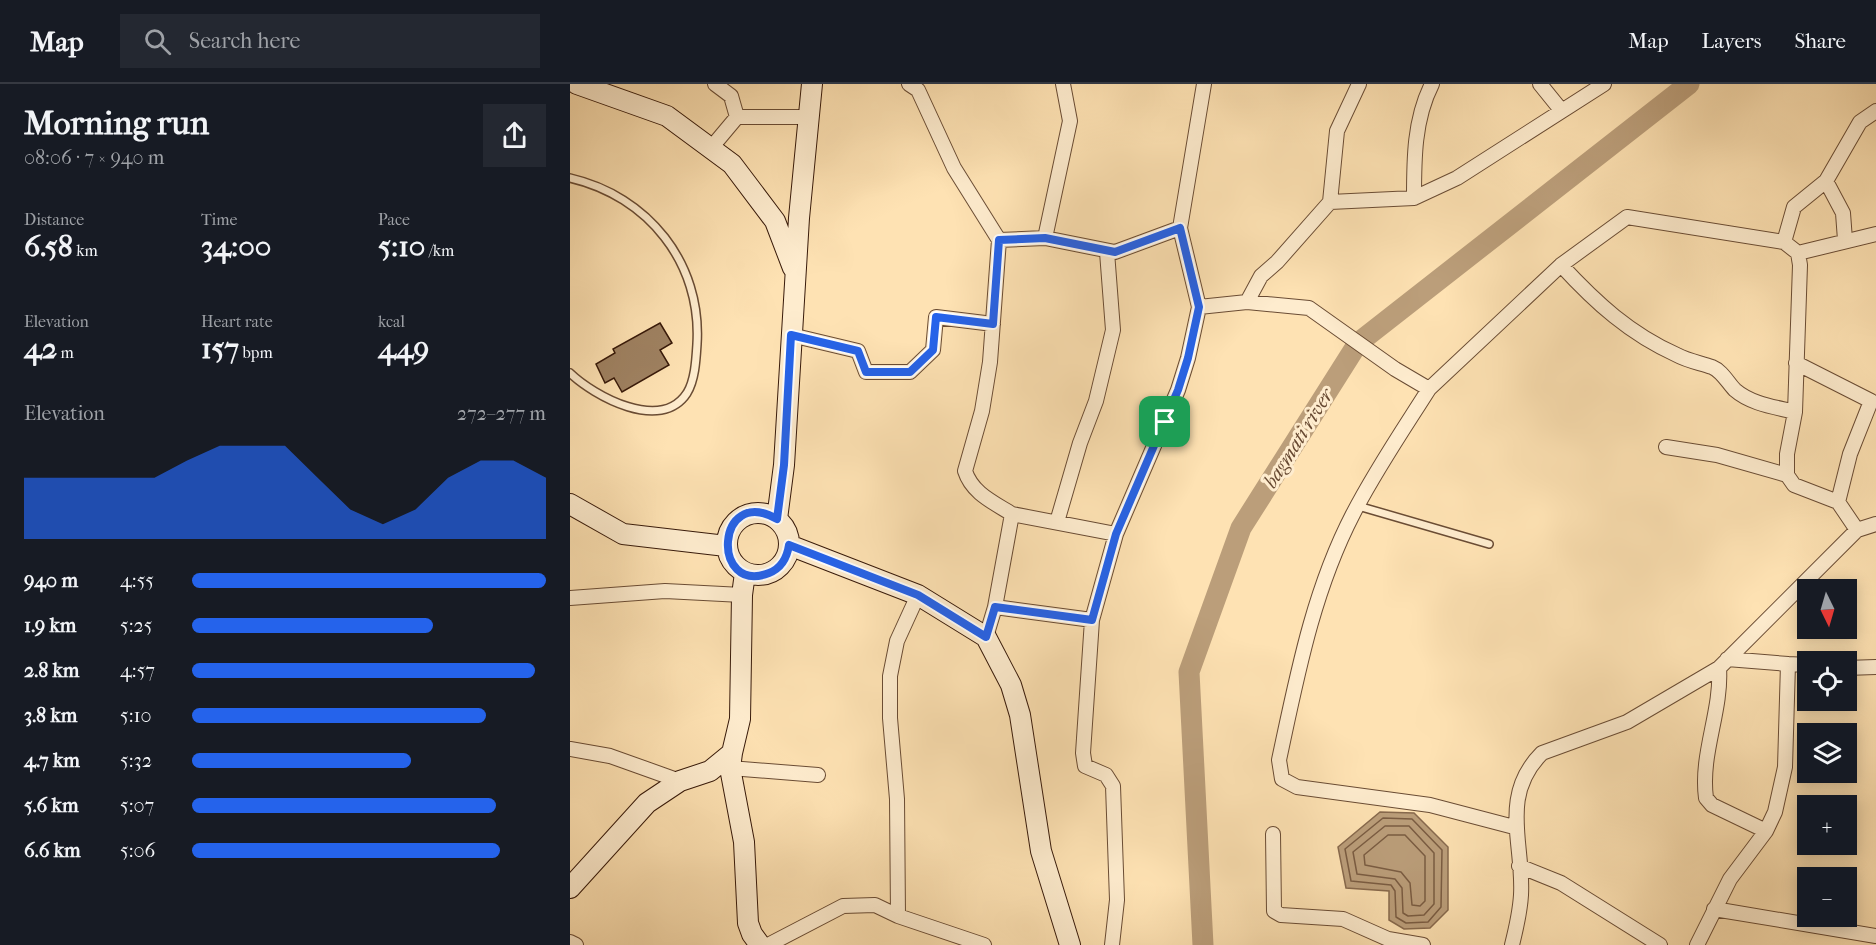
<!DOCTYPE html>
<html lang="en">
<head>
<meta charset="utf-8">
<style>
  body { margin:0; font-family:"IM FELL French Canon",serif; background:#242831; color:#f1f3f6; height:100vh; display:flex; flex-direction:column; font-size:22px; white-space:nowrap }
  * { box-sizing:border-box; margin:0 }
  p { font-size:20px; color:#9ea1a6 }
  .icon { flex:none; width:33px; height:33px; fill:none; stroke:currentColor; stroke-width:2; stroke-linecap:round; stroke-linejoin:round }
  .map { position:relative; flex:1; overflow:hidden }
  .panel { display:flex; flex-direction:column; background:#171b24; width:570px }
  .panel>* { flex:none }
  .needle { width:39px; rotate:175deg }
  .fabs { position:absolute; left:1227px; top:495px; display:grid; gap:12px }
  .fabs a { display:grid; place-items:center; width:60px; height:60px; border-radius:0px; background:#171b24; box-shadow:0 3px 15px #0003; font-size:30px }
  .pin { position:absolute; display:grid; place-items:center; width:51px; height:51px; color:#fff; margin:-26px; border-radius:12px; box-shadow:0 3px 9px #0006 }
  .round { display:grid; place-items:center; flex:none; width:63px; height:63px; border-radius:0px; background:#242831 }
  .head { display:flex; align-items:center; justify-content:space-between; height:102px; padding:0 24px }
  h1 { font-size:33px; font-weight:800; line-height:45px }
  .metrics { display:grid; grid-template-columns:repeat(3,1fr); gap:9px; height:102px; padding:6px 24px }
  .metrics div { display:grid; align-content:center }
  .metrics b { font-size:30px; font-weight:800 }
  .metrics small { font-size:16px; font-weight:400 }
  .metrics p { font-size:16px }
  .chart { height:168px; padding:12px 24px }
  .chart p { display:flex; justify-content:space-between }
  .chart svg { width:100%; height:108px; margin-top:6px; fill:#2563eb; opacity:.7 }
  ul { padding:0 24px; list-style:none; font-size:20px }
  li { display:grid; grid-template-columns:96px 72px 1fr; align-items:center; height:45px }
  li i { height:15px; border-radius:8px; background:#2563eb }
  header { display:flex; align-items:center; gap:36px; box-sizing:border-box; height:84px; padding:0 30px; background:#171b24; border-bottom:2px solid #363941 }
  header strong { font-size:28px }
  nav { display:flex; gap:33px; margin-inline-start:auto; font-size:21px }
  .search { width:420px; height:54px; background:#242831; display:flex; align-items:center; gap:15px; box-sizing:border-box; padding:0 21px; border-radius:0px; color:#9ea1a6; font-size:22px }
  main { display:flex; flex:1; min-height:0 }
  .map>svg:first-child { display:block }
</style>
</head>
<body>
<header>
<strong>Map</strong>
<div class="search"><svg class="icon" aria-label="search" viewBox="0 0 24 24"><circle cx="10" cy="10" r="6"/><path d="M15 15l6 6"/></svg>Search here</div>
<nav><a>Map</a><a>Layers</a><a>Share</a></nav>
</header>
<main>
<section class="panel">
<div class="head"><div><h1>Morning run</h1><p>08:06 · 7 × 940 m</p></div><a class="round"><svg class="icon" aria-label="share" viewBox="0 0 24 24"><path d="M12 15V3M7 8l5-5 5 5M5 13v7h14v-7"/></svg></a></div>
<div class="metrics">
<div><p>Distance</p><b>6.58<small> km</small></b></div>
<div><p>Time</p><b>34:00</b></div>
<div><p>Pace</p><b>5:10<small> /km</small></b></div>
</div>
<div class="metrics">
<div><p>Elevation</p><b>42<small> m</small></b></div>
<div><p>Heart rate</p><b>157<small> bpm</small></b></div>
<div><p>kcal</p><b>449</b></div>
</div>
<div class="chart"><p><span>Elevation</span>272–277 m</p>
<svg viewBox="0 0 160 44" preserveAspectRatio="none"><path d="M0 44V19L10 19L20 19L30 19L40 19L50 12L60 6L70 6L80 6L90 19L100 32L110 38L120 32L130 19L140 12L150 12L160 19V44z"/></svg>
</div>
<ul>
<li><b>940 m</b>4:55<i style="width:100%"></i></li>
<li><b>1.9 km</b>5:25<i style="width:68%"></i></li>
<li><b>2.8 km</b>4:57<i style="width:97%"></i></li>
<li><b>3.8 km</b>5:10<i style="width:83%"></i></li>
<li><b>4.7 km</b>5:32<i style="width:62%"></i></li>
<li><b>5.6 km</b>5:07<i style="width:86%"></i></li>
<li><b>6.6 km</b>5:06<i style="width:87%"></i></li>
</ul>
</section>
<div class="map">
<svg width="1306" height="861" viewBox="0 0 1306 861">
  <rect width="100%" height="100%" fill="#fee2b3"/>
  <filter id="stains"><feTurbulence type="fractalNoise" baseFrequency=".00333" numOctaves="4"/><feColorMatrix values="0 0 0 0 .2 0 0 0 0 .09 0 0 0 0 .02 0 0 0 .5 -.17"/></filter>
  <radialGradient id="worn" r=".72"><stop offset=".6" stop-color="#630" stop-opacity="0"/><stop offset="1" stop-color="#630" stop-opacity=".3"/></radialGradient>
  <!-- water -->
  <path fill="#bb9e7a" stroke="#87694d" stroke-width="1.5" d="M810 728 844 729 878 763V826L860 844 834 845 819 836V807L776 804 768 763Z"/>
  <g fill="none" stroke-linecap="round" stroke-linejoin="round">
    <!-- shore -->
    <path stroke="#7a5c42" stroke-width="1.5" d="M813 734 842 735 872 766 871 823 858 838 836 839 826 833 825 807 821 801 781 797 775 765Z
      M815 742H839L864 769V820L854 831 838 832 833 829 832 804 825 795 787 790 783 768Z
      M818 751H835L855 772V817L850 822 842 821 840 799 831 788 795 781 794 771Z"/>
    <!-- river -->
    <path stroke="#bb9e7a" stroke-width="21" d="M633 861 619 588 671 444 788 259 1119 0"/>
  </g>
  <!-- building -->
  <path fill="#9f8262" stroke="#381a0a" stroke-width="1.5" d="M90 239 102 259 90 266 99 281 52 308 44 294 35 299 26 280 45 269 43 265Z"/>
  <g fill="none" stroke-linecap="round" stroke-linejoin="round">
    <defs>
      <path id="lane" d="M0 94C78 112 132 179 127 260 126 276 125 296 117 309 91 349 24 312 0 289
        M788 422 919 460"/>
      <path id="street" d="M145 0 161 12 167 33
        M339 0 348 6 384 84 429 156 420 278 412 327 395 387C402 409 423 418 442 430L425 523 416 553
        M970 0 991 26
        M141 64 167 33H240
        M1256 97 1273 129 1275 156
        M844 114C844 76 844 35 862 0
        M760 118 844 114 887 94 1034 0
        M475 154 500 37 493 0
        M429 156 475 154 545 168 610 144
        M1214 158 1224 123 1256 97 1290 38 1306 27
        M1228 169 1306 150
        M991 181C1026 219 1060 250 1107 271 1118 277 1131 279 1142 283 1152 287 1158 299 1165 306 1181 320 1205 323 1225 328
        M677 218 691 192 707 178 760 118 767 47 789 0
        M629 223 677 218 739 224 825 285 859 305C833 346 805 387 783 430 743 507 727 592 709 676L712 695 727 703 860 721 944 743
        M221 251 288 267 296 288H340L363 266 366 233 423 240
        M1226 279 1301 317 1280 370 1268 418
        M859 305 991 181 1057 133 1214 158 1228 169 1230 181 1225 328 1217 370V391L1224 401 1268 418 1287 446
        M1096 363 1147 371 1217 391
        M442 430 546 450 608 306 618 274 629 223 610 144 634 0
        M487 438 510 359 526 317 543 246 537 168
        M0 514 95 507 172 511
        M425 523 522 536
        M1218 580 1238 581
        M1149 584C1152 627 1130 670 1136 714L1142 721 1196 747
        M1276 584 1306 583
        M0 665 40 672 110 697
        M160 684 248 691
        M703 750 704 827 711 831 773 835 818 855 853 861
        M949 782 991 799 1090 861
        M1144 825 1306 852
        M328 832 414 861
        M0 858 6 861
        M198 861 273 822 305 821 328 832 327 715 320 634V592L327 557 348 511
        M542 861 547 816 543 702 536 691 515 682 513 669 522 536 546 450
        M942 861C946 845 950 828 951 811 954 760 929 712 972 669L1057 638 1149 584 1287 446 1306 440
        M1127 861 1160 795 1196 747 1205 728 1215 683 1218 580 1157 575"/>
      <path id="secondary" d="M7 0 97 32 162 80 205 137 223 184
        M0 420 53 450 156 462
        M157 460a31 31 0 1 1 62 0a31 31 0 1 1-62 0Z
        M207 435 214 381 229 134 242 0
        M219 461 348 511 416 553 441 601 450 631 471 767 500 861
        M162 669 160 684 174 758 178 839 182 850 190 861
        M0 804 77 719 110 697 140 687 162 669 170 635 172 511 175 489"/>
    </defs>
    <!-- lane casing -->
    <use href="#lane" stroke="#6a4c34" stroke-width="10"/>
    <!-- street casing -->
    <use href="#street" stroke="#6a4c34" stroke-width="16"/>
    <!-- secondary casing -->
    <use href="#secondary" stroke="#381a0a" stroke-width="22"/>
    <!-- lane -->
    <use href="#lane" stroke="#feecce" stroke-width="7"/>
    <!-- street -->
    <use href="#street" stroke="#feecce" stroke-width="14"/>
    <!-- secondary -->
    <use href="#secondary" stroke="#feecce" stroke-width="20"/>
  </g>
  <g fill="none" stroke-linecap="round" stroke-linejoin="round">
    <defs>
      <path id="route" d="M610 144 629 223 618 274 608 306 546 450 522 536 425 523 416 553 348 511 219 461C217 474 212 484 199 489 141 512 145 400 207 435L214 381 221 251 288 267 296 288H340L363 266 366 233 423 240 429 156 475 154 545 168Z"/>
    </defs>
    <!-- route casing -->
    <use href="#route" stroke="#fff" stroke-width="12"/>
    <!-- route -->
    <use href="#route" stroke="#2563eb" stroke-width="8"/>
  </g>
  <g text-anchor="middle" stroke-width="6" stroke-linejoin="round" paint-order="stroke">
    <!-- water labels -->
    <g font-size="20" font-style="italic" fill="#664831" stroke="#feecce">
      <text transform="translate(728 354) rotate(-58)" y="7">bagmati river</text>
    </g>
  </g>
  <rect width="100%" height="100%" filter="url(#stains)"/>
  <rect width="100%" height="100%" fill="url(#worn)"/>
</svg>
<div class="fabs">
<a><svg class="needle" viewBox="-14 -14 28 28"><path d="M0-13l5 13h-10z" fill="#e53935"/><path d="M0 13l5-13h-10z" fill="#9ea1a6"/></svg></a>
<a><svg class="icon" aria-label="locate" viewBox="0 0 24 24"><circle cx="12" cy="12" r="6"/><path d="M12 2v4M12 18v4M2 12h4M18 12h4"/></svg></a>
<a><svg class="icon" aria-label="layers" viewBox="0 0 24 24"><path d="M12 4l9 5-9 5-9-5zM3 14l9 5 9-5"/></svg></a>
<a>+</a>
<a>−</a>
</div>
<div class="pin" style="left:595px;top:338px;background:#1e9e55"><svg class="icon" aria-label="arrive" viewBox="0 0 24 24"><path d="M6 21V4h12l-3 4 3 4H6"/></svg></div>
</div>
</main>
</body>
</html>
